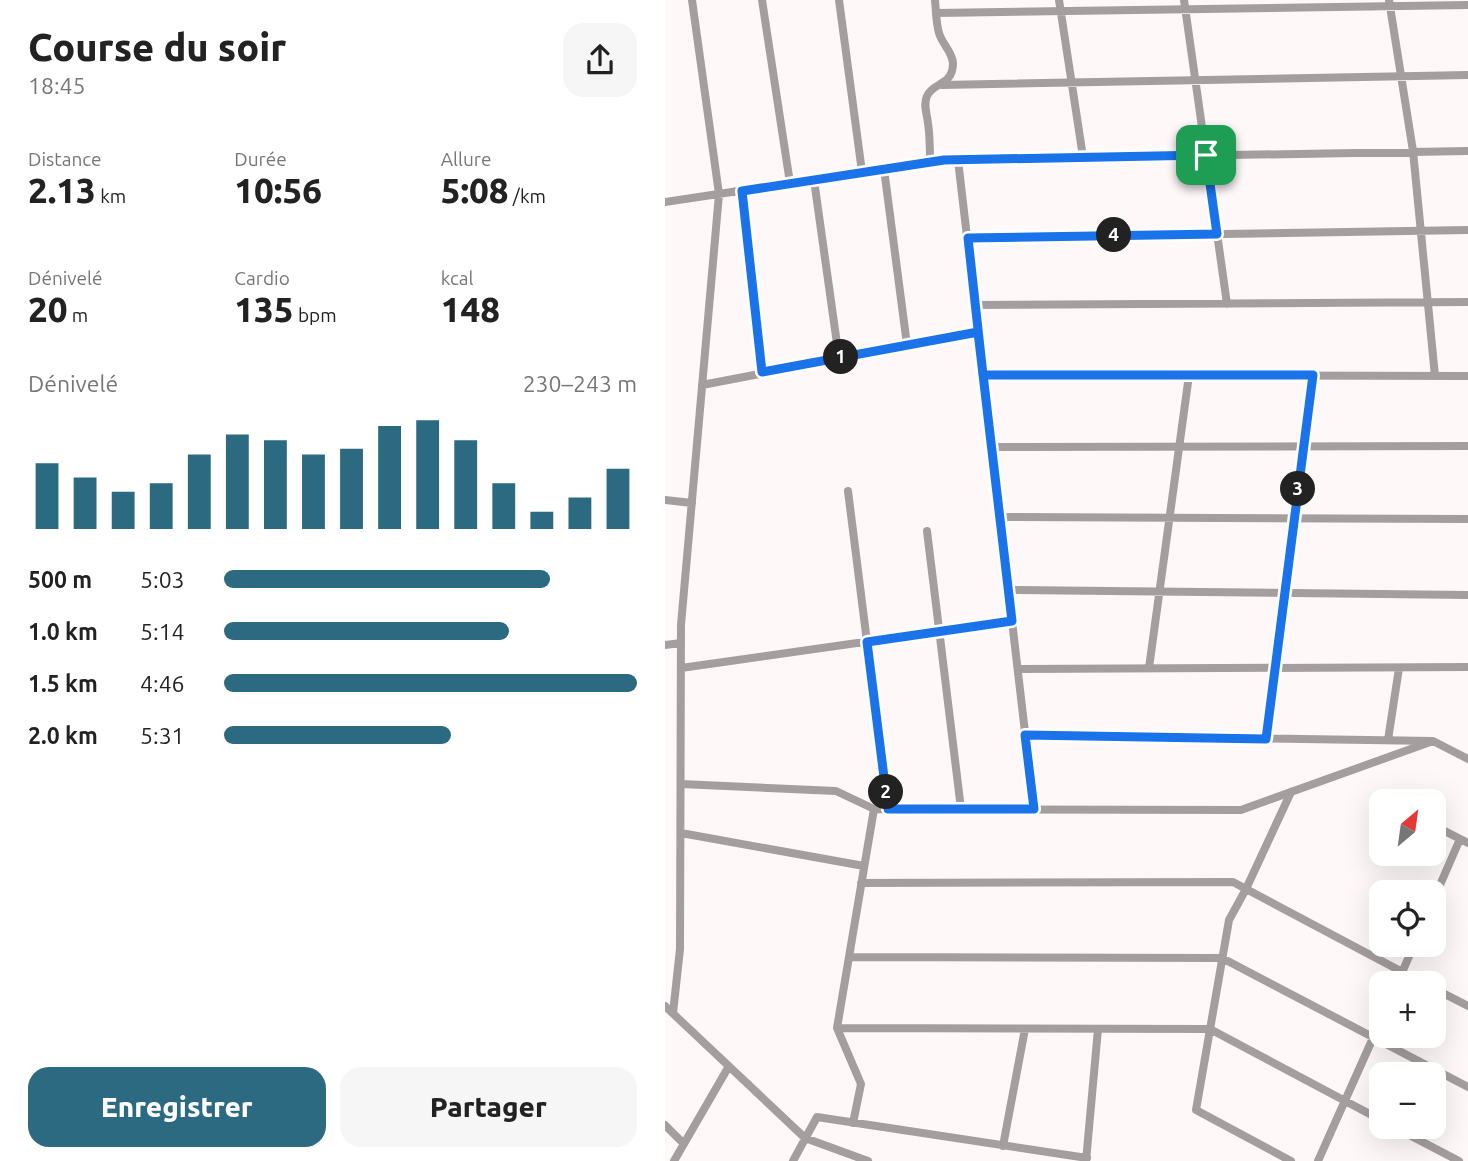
<!DOCTYPE html>
<html lang="fr">
<head>
<meta charset="utf-8">
<style>
  body { margin:0; font-family:Ubuntu,sans-serif; background:#f6f6f6; color:#222; height:100vh; display:flex; flex-direction:column; font-size:26px; white-space:nowrap }
  * { box-sizing:border-box; margin:0 }
  p { font-size:23px; color:#767676 }
  .icon { flex:none; width:38px; height:38px; fill:none; stroke:currentColor; stroke-width:2; stroke-linecap:round; stroke-linejoin:round }
  .map { position:relative; flex:1; overflow:hidden }
  .details { display:flex; flex-direction:column; background:#fff; width:665px }
  .details>* { flex:none }
  .needle { width:46px; rotate:29deg }
  .buttons { position:absolute; left:704px; top:789px; display:grid; gap:14px }
  .buttons a { display:grid; place-items:center; width:77px; height:77px; border-radius:14px; background:#fff; box-shadow:0 7px 28px #0002; font-size:35px }
  .pin { position:absolute; display:grid; place-items:center; width:60px; height:60px; color:#fff; margin:-30px; border-radius:14px; box-shadow:0 4px 10px #0006 }
  .km { position:absolute; width:35px; height:35px; margin:-18px; border-radius:50%; background:#222; color:#fff; font-size:19px; line-height:35px; text-align:center }
  .round { display:grid; place-items:center; flex:none; width:74px; height:74px; border-radius:21px; background:#f6f6f6 }
  .overview { display:flex; align-items:center; justify-content:space-between; height:119px; padding:0 28px }
  h1 { font-size:38px; font-weight:800; line-height:52px }
  .stats { display:grid; grid-template-columns:repeat(3,1fr); gap:10px; height:119px; padding:7px 28px }
  .stats div { display:grid; align-content:center }
  .stats b { font-size:35px; font-weight:800 }
  .stats small { font-size:19px; font-weight:400 }
  .stats p { font-size:19px }
  .chart { height:196px; padding:14px 28px }
  .chart p { display:flex; justify-content:space-between }
  .chart svg { width:100%; height:126px; margin-top:7px; stroke:#2b6a80; stroke-width:6 }
  .action { display:flex; gap:14px; margin-top:auto; padding:14px 28px }
  .action a { flex:1; height:80px; border-radius:21px; background:#2b6a80; color:#fff; font-size:28px; font-weight:800; line-height:80px; text-align:center }
  .action a+a { background:#f6f6f6; color:#222 }
  ul { padding:0 28px; list-style:none; font-size:23px }
  li { display:grid; grid-template-columns:112px 84px 1fr; align-items:center; height:52px }
  li i { height:18px; border-radius:9px; background:#2b6a80 }
  main { display:flex; flex:1; min-height:0 }
  .map>svg:first-child { display:block }
</style>
</head>
<body>
<main>
<section class="details">
<div class="overview"><div><h1>Course du soir</h1><p>18:45</p></div><a class="round"><svg class="icon" aria-label="share" viewBox="0 0 24 24"><path d="M12 15V3M7 8l5-5 5 5M5 13v7h14v-7"/></svg></a></div>
<div class="stats">
<div><p>Distance</p><b>2.13<small> km</small></b></div>
<div><p>Durée</p><b>10:56</b></div>
<div><p>Allure</p><b>5:08<small> /km</small></b></div>
</div>
<div class="stats">
<div><p>Dénivelé</p><b>20<small> m</small></b></div>
<div><p>Cardio</p><b>135<small> bpm</small></b></div>
<div><p>kcal</p><b>148</b></div>
</div>
<div class="chart"><p><span>Dénivelé</span>230–243 m</p>
<svg viewBox="0 0 160 44" preserveAspectRatio="none"><path d="M5 44V21M15 44V26M25 44V31M35 44V28M45 44V18M55 44V11M65 44V13M75 44V18M85 44V16M95 44V8M105 44V6M115 44V13M125 44V28M135 44V38M145 44V33M155 44V23"/></svg>
</div>
<ul>
<li><b>500 m</b>5:03<i style="width:79%"></i></li>
<li><b>1.0 km</b>5:14<i style="width:69%"></i></li>
<li><b>1.5 km</b>4:46<i style="width:100%"></i></li>
<li><b>2.0 km</b>5:31<i style="width:55%"></i></li>
</ul>
<div class="action"><a>Enregistrer</a><a>Partager</a></div>
</section>
<div class="map">
<svg width="803" height="1161" viewBox="0 0 803 1161">
  <rect width="100%" height="100%" fill="#fef8f9"/>
  <g fill="none" stroke-linecap="round" stroke-linejoin="round">
    <!-- street -->
    <path stroke="#a49e9f" stroke-width="8" d="M97 0 125 183
      M174 0 197 172
      M394 0 418 157
      M519 0 562 304
      M724 0 748 151 770 376
      M271 13 803 5
      M277 85 803 75
      M293 160 369 809
      M265 162C265 149 265 136 263 123 262 114 258 105 262 96 268 82 288 86 288 63 287 51 277 44 274 33 271 23 271 11 270 0
      M219 169 242 345
      M149 180 174 358
      M77 191 97 372
      M0 202 279 160 803 151
      M302 238 803 230
      M310 305 803 302
      M318 375 803 376
      M37 385 313 332
      M327 447 803 446
      M183 491 223 809
      M0 500 27 503
      M335 517 803 519
      M262 531 296 809
      M344 590 803 595
      M0 645 16 643
      M16 668 347 621
      M484 668 524 375
      M353 669 803 667
      M360 735 768 741 803 759
      M601 739 648 375
      M723 740 734 668
      M16 784 171 791 209 809 576 810 768 741
      M768 825 803 843
      M16 833 199 866
      M196 883 568 882 760 984
      M768 901 795 839
      M184 957 557 958 803 1087
      M732 984 749 945
      M768 988 803 1006
      M0 1006 140 1138 203 1161
      M8 1013 15 949 16 625 54 194 27 0
      M172 1028 545 1029 716 1120
      M188 1123 196 1084 172 1028 209 809
      M0 1125 18 1143
      M729 1127 794 1161
      M338 1146 360 1029
      M9 1161 64 1066
      M128 1161 152 1117 422 1158
      M421 1161 433 1029
      M626 1161 531 1110 564 920 581 889 626 792
      M653 1161 716 1020"/>
  </g>
  <g fill="none" stroke-linecap="round" stroke-linejoin="round">
    <defs>
      <path id="route" d="M541 155 279 160 77 191 97 372 313 332 347 621 202 642 223 809H369L360 735 601 739 648 375H318L303 238 552 234 541 155"/>
    </defs>
    <!-- route casing -->
    <use href="#route" stroke="#fff" stroke-width="14"/>
    <!-- route -->
    <use href="#route" stroke="#1a73e8" stroke-width="9"/>
  </g>
</svg>
<div class="buttons">
<a><svg class="needle" viewBox="-14 -14 28 28"><path d="M0-13l5 13h-10z" fill="#e53935"/><path d="M0 13l5-13h-10z" fill="#767676"/></svg></a>
<a><svg class="icon" aria-label="locate" viewBox="0 0 24 24"><circle cx="12" cy="12" r="6"/><path d="M12 2v4M12 18v4M2 12h4M18 12h4"/></svg></a>
<a>+</a>
<a>−</a>
</div>
<div class="pin" style="left:541px;top:155px;background:#1e9e55"><svg class="icon" aria-label="arrive" viewBox="0 0 24 24"><path d="M6 21V4h12l-3 4 3 4H6"/></svg></div>
<b class="km" style="left:176px;top:357px">1</b>
<b class="km" style="left:221px;top:792px">2</b>
<b class="km" style="left:633px;top:489px">3</b>
<b class="km" style="left:449px;top:235px">4</b>
</div>
</main>
</body>
</html>
